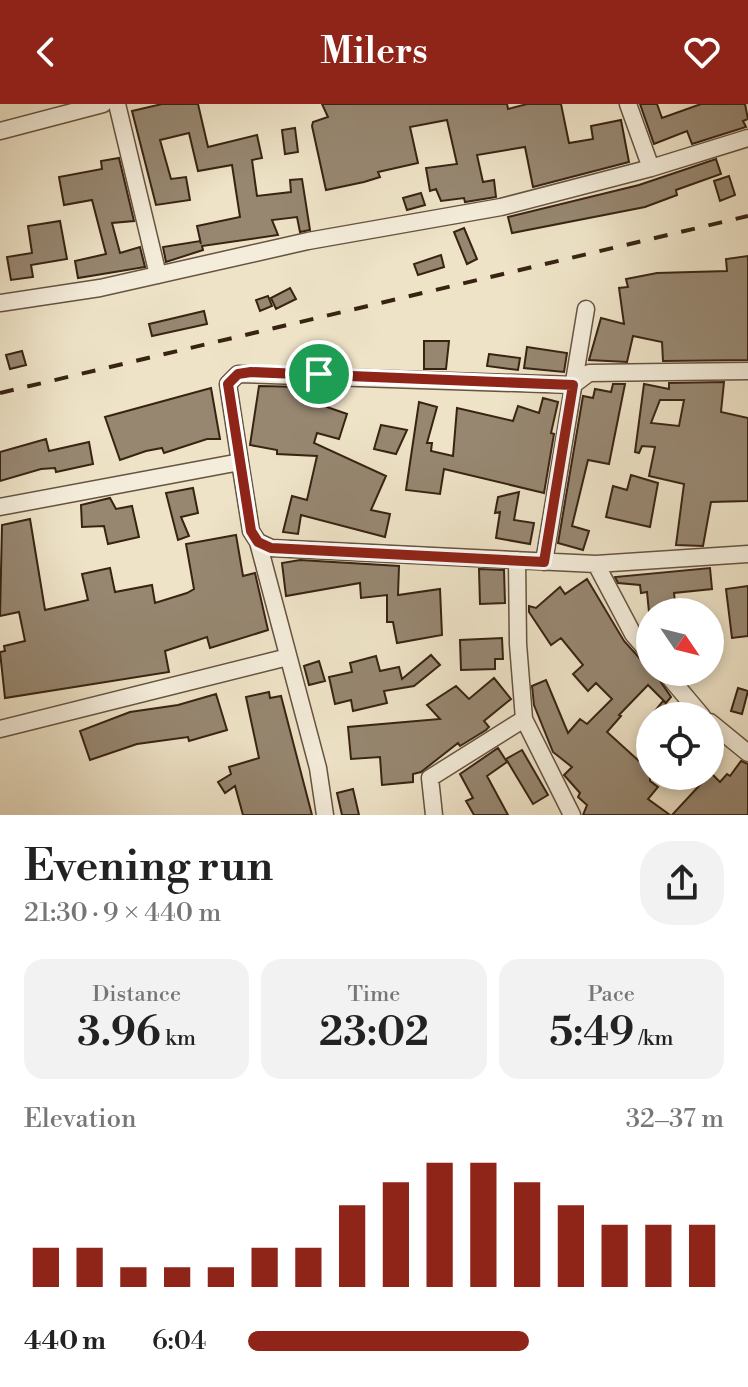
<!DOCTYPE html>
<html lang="en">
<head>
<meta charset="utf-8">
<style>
  body { margin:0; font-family:"Libre Bodoni",serif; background:#f2f2f2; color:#222; height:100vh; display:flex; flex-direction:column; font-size:30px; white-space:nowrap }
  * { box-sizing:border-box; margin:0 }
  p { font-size:26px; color:#767676 }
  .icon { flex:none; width:44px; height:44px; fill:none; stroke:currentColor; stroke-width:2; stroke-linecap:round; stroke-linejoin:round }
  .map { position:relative; height:711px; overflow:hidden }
  .side { display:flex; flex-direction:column; background:#fff; flex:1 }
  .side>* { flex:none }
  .needle { width:52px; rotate:125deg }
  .buttons { position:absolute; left:636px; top:494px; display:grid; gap:16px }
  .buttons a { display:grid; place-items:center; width:88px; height:88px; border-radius:50%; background:#fff; box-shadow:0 4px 12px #0003; font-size:40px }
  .pin { position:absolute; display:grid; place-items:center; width:68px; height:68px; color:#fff; margin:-34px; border:4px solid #fff; border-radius:50%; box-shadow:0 2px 8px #0007 }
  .round { display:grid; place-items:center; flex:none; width:84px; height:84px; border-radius:32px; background:#f2f2f2 }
  .head { display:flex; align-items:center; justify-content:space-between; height:136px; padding:0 24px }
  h1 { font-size:44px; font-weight:600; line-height:60px }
  .stats { display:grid; grid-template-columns:repeat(3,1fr); gap:12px; height:136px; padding:8px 24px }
  .stats div { display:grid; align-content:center; border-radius:20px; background:#f2f2f2; text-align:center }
  .stats b { font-size:40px; font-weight:600 }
  .stats small { font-size:22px; font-weight:400 }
  .stats p { font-size:22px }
  .chart { height:224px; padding:16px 24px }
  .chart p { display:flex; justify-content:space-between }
  .chart svg { width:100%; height:144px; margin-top:8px; stroke:#8f2418; stroke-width:6 }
  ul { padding:0 24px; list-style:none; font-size:26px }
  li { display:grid; grid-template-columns:128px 96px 1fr; align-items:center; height:60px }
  li i { height:20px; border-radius:10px; background:#8f2418 }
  header { display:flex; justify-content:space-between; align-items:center; height:104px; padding:0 24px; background:#8f2418; color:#fff; font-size:36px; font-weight:600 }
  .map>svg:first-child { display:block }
</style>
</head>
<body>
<header><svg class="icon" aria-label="back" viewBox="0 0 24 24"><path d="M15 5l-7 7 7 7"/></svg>Milers<svg class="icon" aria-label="heart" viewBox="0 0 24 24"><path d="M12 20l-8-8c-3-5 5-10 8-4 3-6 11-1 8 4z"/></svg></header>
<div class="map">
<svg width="748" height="711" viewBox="0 0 748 711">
  <rect width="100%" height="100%" fill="#eee3c7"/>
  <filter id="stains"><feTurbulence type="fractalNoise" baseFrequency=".0025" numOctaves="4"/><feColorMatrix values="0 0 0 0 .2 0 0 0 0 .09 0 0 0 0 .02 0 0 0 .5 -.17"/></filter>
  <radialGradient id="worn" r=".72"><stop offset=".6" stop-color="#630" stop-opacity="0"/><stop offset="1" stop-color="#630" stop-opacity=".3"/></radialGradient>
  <!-- building -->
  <path fill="#978771" stroke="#382313" stroke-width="2" fill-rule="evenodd" d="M162 0H198L208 43 257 31 262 54 252 56 257 92 291 88 290 76 302 75 310 126 300 128 297 113 272 116 278 131 202 142 203 146 166 158 163 143 200 137 201 140 197 122 240 113 232 61 198 67 189 29 160 36 171 75 186 73 190 96 156 101 132 7Z
    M322 0H507L508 5 527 0H561L569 39 593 35 591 22 621 16 629 58 533 83 525 43 477 51 483 78 494 76 496 93 465 98 464 94 441 97 436 85 430 87 426 64 457 60 447 16 410 23 418 59 378 68 380 73 364 78 326 86 312 22 313 18 328 13Z
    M640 0H657L662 14 701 0H745L748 15 743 17 746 23 692 40 687 27 654 40Z
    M295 24 298 48 285 50 282 26Z
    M119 54 134 117 112 119 120 149 140 143 145 163 78 174 75 157 106 150 92 96 64 101 59 73 102 65 101 57Z
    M716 55 721 70 676 86 677 91 645 103 512 129 508 113 639 81Z
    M729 72 735 91 720 97 714 77Z
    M421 89 425 101 407 106 403 94Z
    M60 117 67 155 31 161 33 173 11 176 7 153 32 149 28 122Z
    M464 124 477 155 467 160 454 128Z
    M441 151 444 163 418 171 414 160Z
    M748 152V256L663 257 662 238 633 232 627 258 589 256 601 214 624 220 619 184 628 183 626 175 657 169 727 167 726 155Z
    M290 184 296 195 276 205 271 194Z
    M268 192 272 202 260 207 256 196Z
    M204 207 207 220 152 232 149 220Z
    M424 237H449L446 265H424Z
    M527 243 567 249 564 268 524 264Z
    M22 247 26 261 10 265 6 251Z
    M489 250 520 254 518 266 487 262Z
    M724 278 721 308 748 314V397L711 398 703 442 676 441 684 380 649 372 655 343 642 342 639 349 635 348 644 280 669 285V279ZM660 296H684L679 322 651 319Z
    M613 280H625L609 360 588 356 572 422 589 427 583 446 558 439 583 292 593 294 595 285 611 288Z
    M259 282 306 283 325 291 321 301 347 310 339 335 317 329 314 339 386 372 371 406 390 410 385 433 301 411 298 430 283 428 292 392 307 396 317 352 277 350V346L250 341Z
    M211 284 220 335H207L164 349 162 344 146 347 120 356 105 313Z
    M543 294 558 298 551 329 554 330 544 389 444 365 440 390 406 386 419 298 437 303 427 339H432L431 347 453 352 457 304 513 317 518 302 539 309Z
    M381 321 407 326 396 350 374 345Z
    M46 335 49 347 89 338 93 360 56 368 55 364 41 365 0 377V348Z
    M631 371 658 379 650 423 606 413 613 382 627 386Z
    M193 384 198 409 181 413 189 432 178 436 166 389Z
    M519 388 514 416 534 419 530 440 496 434 500 408 495 409 498 393Z
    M110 394 116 405 132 402 139 433 108 440 104 422 82 423 81 401Z
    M30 415 45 506 88 496 82 470 110 464 115 488 152 481 155 499 187 489 194 485 186 440 236 431 243 472 255 469 268 526 210 544 207 533 165 547 169 568 5 594 0 548 5 547 4 542 25 537 19 508 0 512 2 421Z
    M300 456 399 462 398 491 440 485 442 531 397 539 393 518H387V491L361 494 360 479 286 492 282 459Z
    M710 464 712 485 674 489 676 508H649L647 488 641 489 640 481 618 479 615 473Z
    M479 465 504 466 505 499 480 500Z
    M587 475 624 537 642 557 650 561V568H654L671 593 666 599 648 581 619 611 621 612 607 628 650 667V677L658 683 648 695 670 711H583L587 701 578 693 580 689 564 671 572 663 553 648 534 601 532 582 546 576 568 629 580 615 587 620 612 595 596 579 588 587 573 570 583 561 561 534 551 541 529 508V502L536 504 560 483 565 490Z
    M748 482V532L732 534 726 485Z
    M502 534 503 555H495V565L461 566 460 536Z
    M431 551 440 561 414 582 384 587 387 599 353 607 351 596 335 600 329 573 352 568 350 559 376 552 380 567 399 563 402 575Z
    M319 557 325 577 309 581 304 562Z
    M494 574 511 595 484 617 489 623 486 626 460 642 458 639 421 668 413 670V678L382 681 380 653 351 655 348 623 440 615 427 601 456 582 469 595Z
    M738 584 748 587 742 610 731 607Z
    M269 588 270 594 281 592 312 711H243L235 682 225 689 218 678 231 670 229 663 259 654 246 593Z
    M216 590 227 626 189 637 188 633 137 640 90 656 80 627 130 608 178 601Z
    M663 597 682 612H651Z
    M498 644 507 658 487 672 508 711H474L466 697 473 694 460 670Z
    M522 646 548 691 533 700 506 655Z
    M741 657 748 660V711H672L711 669 720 678 727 670 730 672Z
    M353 685 359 711H342L337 689Z"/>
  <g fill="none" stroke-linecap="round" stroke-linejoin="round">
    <defs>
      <path id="minor" d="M117 0 158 171
        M628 0 651 64
        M0 27 103 0
        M0 199 100 184 308 137 501 103 651 64 748 34
        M240 358 228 280 238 270 573 281 589 269 748 267
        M0 403 240 358 251 427 258 438 318 664 325 711
        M258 438 271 444 596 460 748 450
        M517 456 518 540 524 615 572 711
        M544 458 586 205
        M596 460 633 530 650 550
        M665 568 702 612
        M710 618 748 649
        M0 625 288 553
        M434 711 430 674 524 615"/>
    </defs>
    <!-- minor casing -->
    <use href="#minor" stroke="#665340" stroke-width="19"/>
    <!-- minor -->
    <use href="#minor" stroke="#f4eddb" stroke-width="16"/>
    <!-- rail -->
    <path stroke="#382313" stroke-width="4" stroke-dasharray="14 14" stroke-linecap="butt" d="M0 289 748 112"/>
  </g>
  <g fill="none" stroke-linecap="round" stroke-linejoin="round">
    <defs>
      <path id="route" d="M251 268 573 281 544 458 271 444 258 438 251 427 228 280 238 270Z"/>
    </defs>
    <!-- route casing -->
    <use href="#route" stroke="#fff" stroke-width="16"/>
    <!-- route -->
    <use href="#route" stroke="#8f2418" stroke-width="10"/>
  </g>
  <rect width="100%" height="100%" filter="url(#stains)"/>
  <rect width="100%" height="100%" fill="url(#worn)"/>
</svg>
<div class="buttons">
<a><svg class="needle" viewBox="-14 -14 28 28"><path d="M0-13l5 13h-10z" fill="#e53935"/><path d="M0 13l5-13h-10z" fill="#767676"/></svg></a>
<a><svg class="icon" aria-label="locate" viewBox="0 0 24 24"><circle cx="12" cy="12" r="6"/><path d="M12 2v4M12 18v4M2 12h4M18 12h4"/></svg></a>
</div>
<div class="pin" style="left:319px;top:270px;background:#1e9e55"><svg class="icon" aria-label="arrive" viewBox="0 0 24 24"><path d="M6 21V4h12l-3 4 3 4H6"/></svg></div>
</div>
<section class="side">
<div class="head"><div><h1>Evening run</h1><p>21:30 · 9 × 440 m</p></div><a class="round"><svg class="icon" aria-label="share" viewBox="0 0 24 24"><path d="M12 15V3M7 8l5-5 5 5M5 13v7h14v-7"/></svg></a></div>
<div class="stats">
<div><p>Distance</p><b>3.96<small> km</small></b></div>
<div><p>Time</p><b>23:02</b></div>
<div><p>Pace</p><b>5:49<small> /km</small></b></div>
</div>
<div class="chart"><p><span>Elevation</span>32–37 m</p>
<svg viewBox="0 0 160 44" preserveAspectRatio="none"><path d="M5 44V32M15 44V32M25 44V38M35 44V38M45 44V38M55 44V32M65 44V32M75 44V19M85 44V12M95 44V6M105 44V6M115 44V12M125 44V19M135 44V25M145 44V25M155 44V25"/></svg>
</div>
<ul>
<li><b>440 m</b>6:04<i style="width:59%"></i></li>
</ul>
</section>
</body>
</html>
